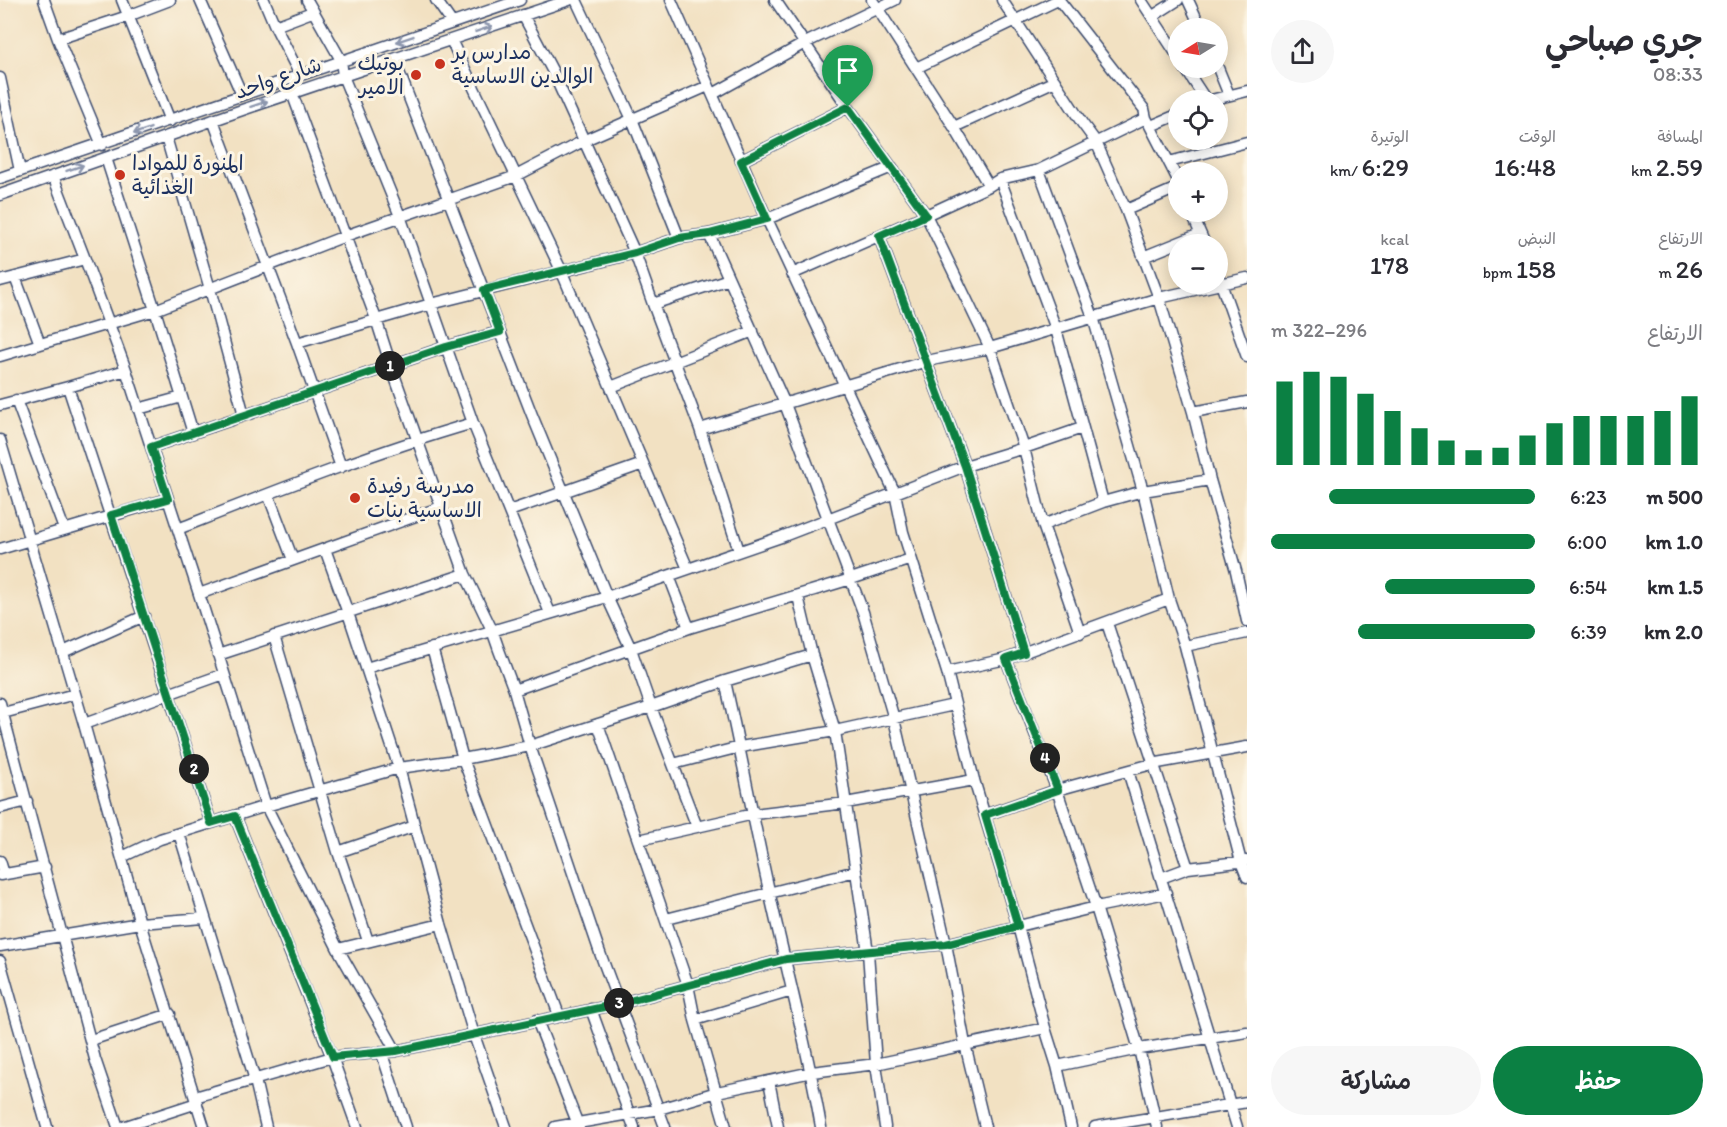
<!DOCTYPE html>
<html lang="ar">
<head>
<meta charset="utf-8">
<style>
  body { margin:0; font-family:Itim,"Playpen Sans Arabic",sans-serif; background:#f7f7f7; color:#2b2b33; direction:rtl; height:100vh; display:flex; flex-direction:column; font-size:22px; white-space:nowrap }
  * { box-sizing:border-box; margin:0 }
  p { font-size:20px; color:#7c7c81 }
  .icon { flex:none; width:33px; height:33px; fill:none; stroke:currentColor; stroke-width:2; stroke-linecap:round; stroke-linejoin:round }
  .map { position:relative; flex:1; overflow:hidden; direction:ltr }
  .panel { display:flex; flex-direction:column; background:#fff; width:480px }
  .panel>* { flex:none }
  .needle { width:39px; rotate:259deg }
  .controls { position:absolute; left:1168px; top:18px; display:grid; gap:12px }
  .controls a { display:grid; place-items:center; width:60px; height:60px; border-radius:50%; background:#fff; box-shadow:0 3px 15px #0003; font-size:30px }
  .pin { position:absolute; display:grid; place-items:center; width:51px; height:51px; color:#fff; margin:-62px -26px; border-radius:50% 50% 50% 0; rotate:-45deg; box-shadow:0 0 6px #0007 }
  .pin .icon { rotate:45deg }
  .km { position:absolute; width:30px; height:30px; margin:-15px; border-radius:50%; background:#222; color:#fff; font-size:16px; line-height:30px; text-align:center }
  .round { display:grid; place-items:center; flex:none; width:63px; height:63px; border-radius:32px; background:#f7f7f7 }
  .overview { display:flex; align-items:center; justify-content:space-between; height:102px; padding:0 24px }
  h1 { font-size:33px; font-weight:600; line-height:45px }
  .figures { display:grid; grid-template-columns:repeat(3,1fr); gap:9px; height:102px; padding:6px 24px }
  .figures div { display:grid; align-content:center }
  .figures b { font-size:26px; font-weight:600 }
  .figures small { font-size:16px; font-weight:400 }
  .figures p { font-size:16px }
  .chart { height:168px; padding:12px 24px }
  .chart p { display:flex; justify-content:space-between }
  .chart svg { width:100%; height:108px; margin-top:6px; stroke:#0b8043; stroke-width:6 }
  .cta { display:flex; gap:12px; margin-top:auto; padding:12px 24px }
  .cta a { flex:1; height:69px; border-radius:36px; background:#0b8043; color:#fff; font-size:24px; font-weight:600; line-height:69px; text-align:center }
  .cta a+a { background:#f7f7f7; color:#2b2b33 }
  ul { padding:0 24px; list-style:none; font-size:20px }
  li { display:grid; grid-template-columns:96px 72px 1fr; align-items:center; height:45px }
  li i { height:15px; border-radius:8px; background:#0b8043 }
  main { display:flex; flex:1; min-height:0 }
  .map>svg:first-child { display:block }
</style>
</head>
<body>
<main>
<section class="panel">
<div class="overview"><div><h1>جري صباحي</h1><p>08:33</p></div><a class="round"><svg class="icon" aria-label="share" viewBox="0 0 24 24"><path d="M12 15V3M7 8l5-5 5 5M5 13v7h14v-7"/></svg></a></div>
<div class="figures">
<div><p>المسافة</p><b>2.59<small> km</small></b></div>
<div><p>الوقت</p><b>16:48</b></div>
<div><p>الوتيرة</p><b>6:29<small> /km</small></b></div>
</div>
<div class="figures">
<div><p>الارتفاع</p><b>26<small> m</small></b></div>
<div><p>النبض</p><b>158<small> bpm</small></b></div>
<div><p>kcal</p><b>178</b></div>
</div>
<div class="chart"><p><span>الارتفاع</span>296–322 m</p>
<svg viewBox="0 0 160 44" preserveAspectRatio="none"><path d="M5 44V10M15 44V6M25 44V8M35 44V15M45 44V22M55 44V29M65 44V34M75 44V38M85 44V37M95 44V32M105 44V27M115 44V24M125 44V24M135 44V24M145 44V22M155 44V16"/></svg>
</div>
<ul>
<li><b>500 m</b>6:23<i style="width:78%"></i></li>
<li><b>1.0 km</b>6:00<i style="width:100%"></i></li>
<li><b>1.5 km</b>6:54<i style="width:57%"></i></li>
<li><b>2.0 km</b>6:39<i style="width:67%"></i></li>
</ul>
<div class="cta"><a>حفظ</a><a>مشاركة</a></div>
</section>
<div class="map">
<svg width="1247" height="1127" viewBox="0 0 1247 1127">
  <rect width="100%" height="100%" fill="#fcf5e5"/>
  <filter id="ink" filterUnits="userSpaceOnUse"><feTurbulence type="fractalNoise" baseFrequency=".0167" numOctaves="2"/><feDisplacementMap in="SourceGraphic" scale="12" xChannelSelector="R" yChannelSelector="G"/><feConvolveMatrix kernelMatrix="1 2 1 2 8 2 1 2 1" color-interpolation-filters="sRGB"/></filter>
  <filter id="wash" filterUnits="userSpaceOnUse"><feTurbulence type="fractalNoise" baseFrequency=".008" numOctaves="4" result="noise"/><feDisplacementMap in="SourceGraphic" scale="24" xChannelSelector="R" yChannelSelector="G"/><feGaussianBlur stdDeviation="1.35" result="paint"/><feColorMatrix in="noise" values="0 0 0 0 0 0 0 0 0 0 0 0 0 0 0 0 0 1.4 0 .05"/><feComposite in="paint" operator="in"/></filter>
  <g filter="url(#wash)">
    <rect width="100%" height="100%" fill="#f2e1c2"/>
  </g>
  <g filter="url(#ink)">
    <g fill="none" stroke-linecap="round" stroke-linejoin="round">
      <defs>
        <path id="minor" d="M44 0 58 39 102 145
          M122 0 170 121
          M200 0 242 95
          M264 0 275 26 300 75
          M307 0 341 60 343 76 400 216 473 423 550 613
          M436 0 452 23
          M576 0 632 119 679 238
          M671 0 767 219 895 493 903 532 947 672 974 780 1018 926 1045 1028 1057 1066 1071 1127
          M775 0 848 107 926 215 990 348 1024 448 1043 525 1080 633
          M872 0 954 127 989 186
          M1002 0 1082 123 1096 142 1126 210 1159 298 1193 412 1210 480 1236 571 1247 621
          M1059 0 1144 109 1146 118 1179 182
          M1141 0 1179 58
          M1188 0 1201 28
          M523 15 552 70 635 253 653 304 700 429 739 551
          M1153 16 1178 0
          M275 26 312 12
          M58 39 128 16 170 0
          M451 40 561 270 688 569
          M394 59 532 415 607 597 631 649 651 707 697 827
          M916 68 1058 0
          M1185 68 1206 100
          M1218 68 1229 95
          M0 78 20 171
          M292 93 376 319 391 366 465 574 492 630 499 650 514 690 530 746 600 953 665 1127
          M713 94 805 43 895 0
          M1211 100 1247 91
          M213 120 297 343 341 467
          M1151 126 1179 114
          M954 127 1055 81
          M166 137 210 289 244 415
          M106 158 155 310 193 433
          M741 161 848 107
          M1169 162 1247 142
          M1039 170 1093 317 1143 491 1169 599 1185 646 1241 862 1247 877
          M53 176 85 259 126 370 199 594 266 806 338 949 396 1051
          M0 178 520 0
          M1000 179 1056 329 1103 502
          M0 195 245 109 569 0
          M1126 210 1179 187
          M1191 212 1205 244
          M709 234 785 404 863 612 894 719 946 944 965 1044 985 1127
          M879 236 965 466 1024 653
          M1143 257 1200 234
          M792 274 926 215 989 186 1000 179 1039 170 1146 118
          M1218 275 1247 357
          M15 277 40 344
          M0 281 85 259
          M653 304 729 279
          M297 343 431 304 635 253 679 238 709 234 767 219 892 167
          M0 356 155 310 345 236 516 176 585 140 708 86
          M68 387 211 823
          M611 387 753 331
          M16 400 64 529
          M0 405 68 387 126 370
          M138 409 182 397
          M1193 412 1247 402
          M700 429 927 361 990 348 1159 298 1247 278
          M0 440 84 724 140 923 204 1127
          M151 447 446 347 499 332
          M268 494 293 560
          M509 511 643 464
          M1043 525 1103 502 1143 491 1210 480
          M178 529C275 491 373 452 473 423
          M0 549 168 499
          M325 549 348 613 399 768 441 924 474 1035 506 1127
          M669 576 689 628
          M199 594 441 507
          M798 596 812 655 835 731 868 952 876 1064 885 1127
          M1107 623 1188 868
          M274 636 338 852 368 941
          M1185 646 1247 633
          M432 648 463 759 559 1015
          M63 652 144 616
          M218 655 465 574
          M1006 659 1057 790 1096 907 1139 1049 1157 1127
          M366 668 607 597 781 537 965 466 1024 448 1082 428
          M947 672 1006 659 1169 599
          M725 681C741 752 754 824 770 895 787 972 808 1049 821 1127
          M514 690 689 628 851 579 911 559
          M0 703 95 1059 118 1127
          M3 713 75 694
          M84 724 224 674
          M598 724 688 985 695 1020 726 1127
          M673 764 740 747 835 731 954 705
          M1128 771 1237 1127
          M0 808 27 801
          M985 815 1057 790 1152 764 1247 747
          M235 816 332 1057 357 1127
          M179 833 255 1080 266 1127
          M639 840 754 814 846 803 974 780
          M338 852 415 826
          M122 857 160 839 266 806 399 768 463 759 530 746 651 707 725 681 812 655
          M0 861 4 874
          M0 875 45 867
          M1161 878 1188 868 1246 861
          M666 919 856 871
          M0 946 140 923 204 918
          M338 949 441 924
          M0 961 47 1127
          M591 1009 634 1127
          M537 1020 579 1127
          M695 1020 792 991
          M91 1040 170 1014
          M382 1054 406 1127
          M1057 1066 1139 1049 1247 1032
          M769 1081 778 1127
          M195 1097 332 1057 396 1051 618 1004 786 959 946 944 1096 907 1166 893
          M123 1127 197 1103
          M555 1127 659 1109 717 1092 812 1072 876 1064 1045 1028
          M1095 1127 1247 1102"/>
      </defs>
      <!-- minor casing -->
      <use href="#minor" stroke="#3b4a6d" stroke-width="13"/>
      <!-- minor -->
      <use href="#minor" stroke="#fff" stroke-width="10"/>
    </g>
    <!-- one-way arrows -->
    <defs><path id="oneway-shaft" d="M-6 0H5M1.5-3L5.5 0L1.5 3" fill="none" stroke-width="1.6" stroke-linecap="round" stroke-linejoin="round" transform="scale(1.5)"/></defs>
    <g stroke="#8d97ae">
      <use href="#oneway-shaft" transform="translate(484 29) rotate(-19)"/>
      <use href="#oneway-shaft" transform="translate(405 39) rotate(161)"/>
      <use href="#oneway-shaft" transform="translate(259 104) rotate(-18)"/>
      <use href="#oneway-shaft" transform="translate(142 131) rotate(161)"/>
      <use href="#oneway-shaft" transform="translate(75 168) rotate(-19)"/>
    </g>
  </g>
  <g fill="none" stroke-linecap="round" stroke-linejoin="round" filter="url(#ink)">
    <defs>
      <path id="route" d="M848 107 926 215 879 236 965 466 1024 653 1006 659 1058 790 985 815 1018 926 946 944 786 959 618 1004 396 1051 333 1057 235 816 211 823 111 515 168 499 151 447 446 347 500 332 484 290 635 253 679 238 709 234 767 219 741 161Z"/>
    </defs>
    <!-- route casing -->
    <use href="#route" stroke="#fff" stroke-width="12"/>
    <!-- route -->
    <use href="#route" stroke="#0b8043" stroke-width="8"/>
  </g>
  <!-- markers -->
  <g fill="#c8321e" stroke="#fcf5e5" stroke-width="2">
    <circle cx="440" cy="64" r="6"/>
    <circle cx="416" cy="75" r="6"/>
    <circle cx="120" cy="175" r="6"/>
    <circle cx="355" cy="498" r="6"/>
  </g>
  <g text-anchor="middle" stroke-width="6" stroke-linejoin="round" paint-order="stroke">
    <!-- poi labels -->
    <g font-size="21" fill="#1b2f5e" stroke="#fcf5e5" text-anchor="start">
      <text x="452" y="59">مدارس بر<tspan x="452" dy="24">الوالدين الاساسية</tspan></text>
      <text x="404" y="70" text-anchor="end">بوتيك<tspan x="404" dy="24">الامير</tspan></text>
      <text x="132" y="170">المنورة للموادا<tspan x="132" dy="24">الغذائية</tspan></text>
      <text x="367" y="493">مدرسة رفيدة<tspan x="367" dy="24">الاساسية بنات</tspan></text>
    </g>
    <!-- street labels -->
    <g font-size="21" fill="#1b2f5e" stroke="#fcf5e5">
      <text transform="translate(278 78) rotate(-19)" y="7">شارع واحد</text>
    </g>
  </g>
</svg>
<div class="controls">
<a><svg class="needle" viewBox="-14 -14 28 28"><path d="M0-13l5 13h-10z" fill="#e53935"/><path d="M0 13l5-13h-10z" fill="#7c7c81"/></svg></a>
<a><svg class="icon" aria-label="locate" viewBox="0 0 24 24"><circle cx="12" cy="12" r="6"/><path d="M12 2v4M12 18v4M2 12h4M18 12h4"/></svg></a>
<a>+</a>
<a>−</a>
</div>
<div class="pin" style="left:848px;top:107px;background:#1e9e55"><svg class="icon" aria-label="arrive" viewBox="0 0 24 24"><path d="M6 21V4h12l-3 4 3 4H6"/></svg></div>
<b class="km" style="left:390px;top:366px">1</b>
<b class="km" style="left:194px;top:769px">2</b>
<b class="km" style="left:619px;top:1003px">3</b>
<b class="km" style="left:1045px;top:758px">4</b>
</div>
</main>
</body>
</html>
